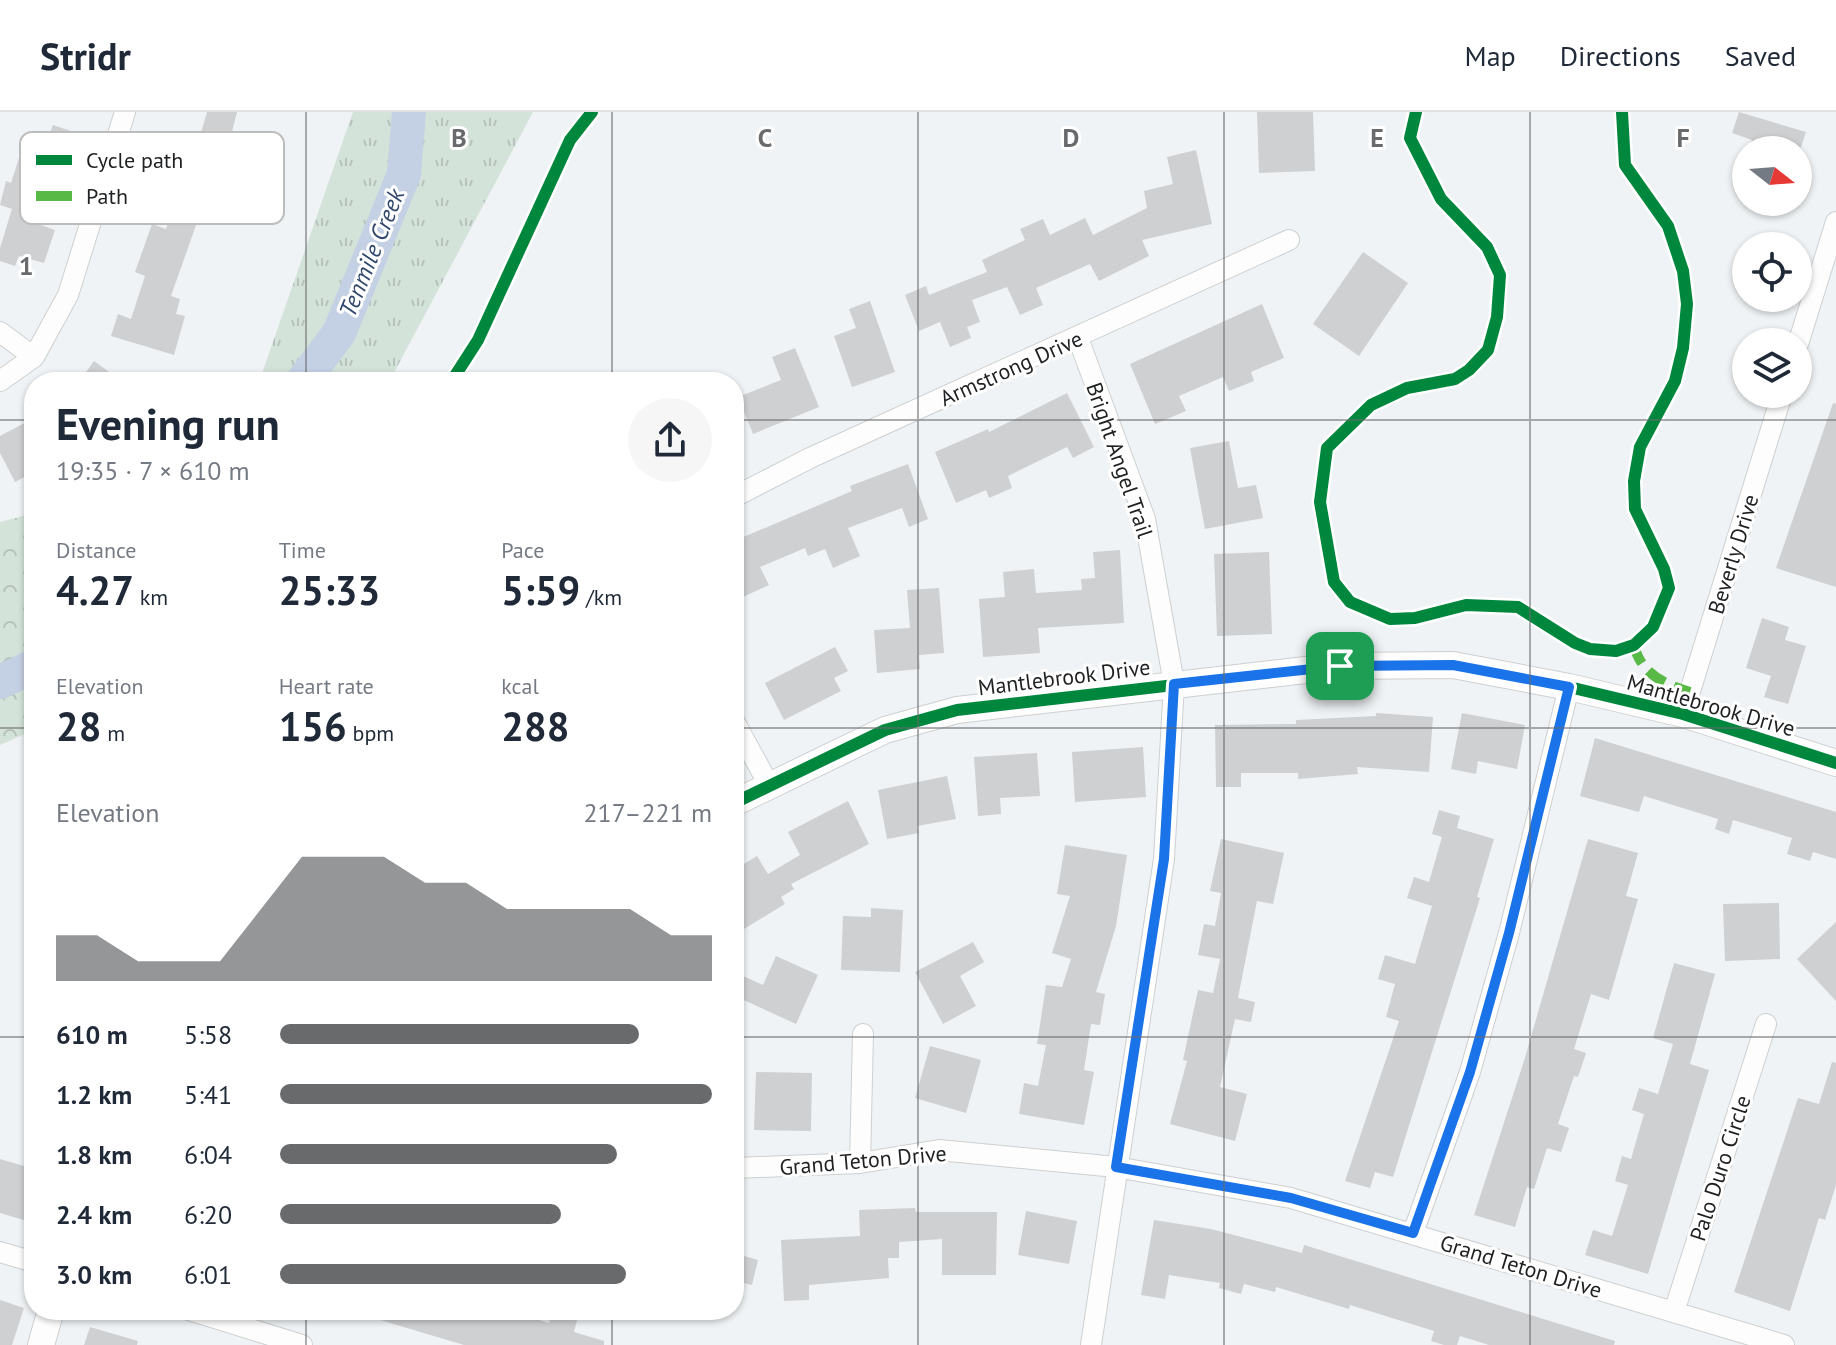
<!DOCTYPE html>
<html lang="en">
<head>
<meta charset="utf-8">
<style>
  body { margin:0; font-family:"PT Sans",sans-serif; background:#f6f6f7; color:#1f2937; height:100vh; display:flex; flex-direction:column; font-size:30px; white-space:nowrap }
  * { box-sizing:border-box; margin:0 }
  p { font-size:26px; color:#747a83 }
  .icon { flex:none; width:44px; height:44px; fill:none; stroke:currentColor; stroke-width:2; stroke-linecap:round; stroke-linejoin:round }
  .map { position:relative; flex:1; overflow:hidden }
  .details { position:absolute; left:24px; top:260px; width:720px; height:948px; display:flex; flex-direction:column; background:#fff; border-radius:32px; box-shadow:0 2px 6px #0004 }
  .details>* { flex:none }
  .needle { width:52px; rotate:107deg }
  .tools { position:absolute; left:1732px; top:24px; display:grid; gap:16px }
  .tools a { display:grid; place-items:center; width:80px; height:80px; border-radius:50%; background:#fff; box-shadow:0 2px 6px #0004; font-size:40px }
  .pin { position:absolute; display:grid; place-items:center; width:68px; height:68px; color:#fff; margin:-34px; border-radius:16px; box-shadow:0 4px 12px #0006 }
  .round { display:grid; place-items:center; flex:none; width:84px; height:84px; border-radius:42px; background:#f6f6f7 }
  .overview { display:flex; align-items:center; justify-content:space-between; height:136px; padding:0 32px }
  h1 { font-size:44px; font-weight:700; line-height:60px }
  .figures { display:grid; grid-template-columns:repeat(3,1fr); gap:12px; height:136px; padding:8px 32px }
  .figures div { display:grid; align-content:center }
  .figures b { font-size:40px; font-weight:700 }
  .figures small { font-size:22px; font-weight:400 }
  .figures p { font-size:22px }
  .chart { height:224px; padding:16px 32px }
  .chart p { display:flex; justify-content:space-between }
  .chart svg { width:100%; height:144px; margin-top:8px; fill:#686a6c; opacity:.7 }
  ul { padding:0 32px; list-style:none; font-size:26px }
  li { display:grid; grid-template-columns:128px 96px 1fr; align-items:center; height:60px }
  li i { height:20px; border-radius:10px; background:#686a6c }
  header { display:flex; align-items:center; gap:48px; box-sizing:border-box; height:112px; padding:0 40px; background:#fff; border-bottom:2px solid #e0e1e3 }
  header strong { font-size:38px }
  nav { display:flex; gap:44px; margin-inline-start:auto; font-size:28px }
  .map>svg:first-child { display:block }
</style>
</head>
<body>
<header>
<strong>Stridr</strong>
<nav><a>Map</a><a>Directions</a><a>Saved</a></nav>
</header>
<div class="map">
<svg width="1836" height="1233" viewBox="0 0 1836 1233">
  <defs>
    <pattern id="grass-tufts" width="24" height="20" patternUnits="userSpaceOnUse" patternTransform="scale(2)"><rect width="24" height="20" fill="#d4e3da"/><path d="M3 7l-1-3M5 7V3M7 7l1-3M15 17l-1-3M17 17v-4M19 17l1-3" fill="none" stroke="#b6c2bb"/></pattern>
    <pattern id="forest-crowns" width="20" height="18" patternUnits="userSpaceOnUse" patternTransform="scale(2)"><rect width="20" height="18" fill="#d4e3da"/><path d="M2 6a3 3 0 1 1 6 0M12 15a3 3 0 1 1 6 0" fill="none" stroke="#b6c2bb"/></pattern>
  </defs>
  <rect width="100%" height="100%" fill="#f0f3f5"/>
  <!-- grass -->
  <path fill="url(#grass-tufts)" d="M353 0H533L389 270H259Z"/>
  <!-- forest -->
  <path fill="url(#forest-crowns)" d="M34 401V618L0 633V410Z"/>
  <g fill="none" stroke-linecap="round" stroke-linejoin="round">
    <!-- river -->
    <path stroke="#c4d0e3" stroke-width="34" d="M302 270 339 221 404 62 409 0
      M0 570 34 554"/>
  </g>
  <!-- building -->
  <path fill="#ced0d2" d="M207 0H237L211 102 201 99 171 184 180 187 176 202 185 204 174 243 111 224 118 202 131 207 145 164 135 160 152 112 166 117 171 103 185 53 169 48 174 31 196 38Z
    M1257 0H1313L1315 59 1259 61Z
    M1739 0 1806 20 1800 38H1749L1752 28 1732 21Z
    M53 13 80 22 63 73 51 69 38 112 55 118 44 151 19 144 15 154 0 149V136L12 97 0 93 6 69 11 71 23 33 43 40Z
    M1196 38 1212 112 1142 128 1149 144 1099 169 1090 152 1036 176 1043 193 1020 203 1007 175 972 188 980 210 967 215 971 226 950 235 940 210 919 219 905 183 926 174 929 183 987 160 982 148 1025 128 1020 117 1043 107 1050 123 1085 106 1093 123 1147 96 1144 79 1173 72 1167 45Z
    M1363 140 1408 171 1359 244 1313 212Z
    M870 189 895 260 852 275 834 224 856 216 849 197Z
    M1262 192 1284 246 1251 260 1254 269 1229 279 1223 265 1179 284 1186 299 1155 312 1130 252Z
    M795 236 819 295 753 322 738 285 781 268 772 245Z
    M94 249 123 270H79Z
    M1067 281 1094 335 1073 346 1067 335 1008 364 1012 376 989 386 986 378 956 391 935 340 988 317 989 320Z
    M1833 291 1836 292V475L1776 456Z
    M34 306V360L15 370 0 341V324Z
    M1229 329 1238 376 1256 373 1263 406 1205 417 1190 336Z
    M908 352 928 407 909 415 902 396 848 416 860 444 833 456 825 437 808 444 805 436 760 455 769 473 734 489V429L852 379 850 374Z
    M1120 438 1124 511 1038 516 1040 541 983 545 979 487 1005 485 1003 460 1034 457 1036 481 1082 478 1081 467 1095 466 1093 440Z
    M1269 440 1272 522 1217 524 1214 442Z
    M939 476 944 541 919 543 920 557 877 561 874 518 910 516 907 478Z
    M1762 506 1789 515 1785 528 1806 534 1788 592 1764 585 1771 564 1746 556Z
    M835 535 848 559 834 566 841 579 784 608 765 571Z
    M1376 601 1433 605 1429 660 1357 655 1358 662 1298 667V661H1241V675H1216L1215 613 1296 612V608L1376 604Z
    M1462 601 1525 613 1517 657 1478 649 1476 662 1451 657Z
    M1595 626 1836 700V747L1813 740 1810 749 1787 742 1792 726 1733 708 1729 722 1715 717 1718 707 1644 684 1639 700 1580 684Z
    M1143 635 1146 685 1075 690 1072 640Z
    M1037 641 1040 684 1000 686 1001 702 978 704 974 645Z
    M947 664 956 707 917 714 919 721 887 727 878 678Z
    M848 689 869 732 791 772 794 777 781 785 785 792 734 823V758L757 744 768 762 800 743 788 720Z
    M1439 698 1460 704 1457 716 1494 727 1477 785 1480 786 1393 1065 1375 1060 1370 1076 1345 1069 1399 909 1386 905 1395 872 1378 867 1385 843 1415 852 1432 794 1407 786 1414 765 1429 770 1442 725 1432 722Z
    M1221 727 1284 741 1273 792 1257 789 1238 886 1255 890 1251 910 1235 907 1220 975 1247 982 1235 1029 1170 1012 1187 949 1183 948 1198 878 1213 881 1220 847 1198 843 1204 812 1215 814 1221 781 1210 779Z
    M1588 727 1638 741 1626 784 1638 787 1609 888 1591 882 1574 937 1586 941 1578 965 1574 964 1558 1012 1569 1016 1561 1040 1547 1036 1534 1077 1527 1075 1515 1115 1474 1103 1524 949Z
    M1065 733 1127 743 1116 814 1096 880 1105 882 1100 913 1091 912 1084 958 1094 960 1084 1013 1019 1002 1024 971 1038 974 1046 933 1037 932 1046 873 1062 875 1071 847 1052 841 1070 784 1057 782Z
    M1779 791 1780 847 1725 849 1723 792Z
    M871 796 903 798 900 860 841 858 843 804 871 805Z
    M1836 810V889L1797 847Z
    M973 830 984 850 960 864 976 894 943 912 915 860Z
    M776 844 818 863 796 912 735 884 743 864 763 873Z
    M1674 851 1715 862 1690 952 1709 958 1648 1162 1585 1143 1593 1118 1612 1124 1628 1073 1615 1069 1622 1044 1631 1047 1644 1002 1632 998 1639 976 1658 982 1673 932 1653 926Z
    M930 934 981 948 966 1001 915 986Z
    M1832 950 1836 951V1073L1825 1108 1819 1106 1790 1199 1734 1180 1798 986 1819 992Z
    M756 960 812 961 811 1019 754 1018Z
    M0 1047 34 1057V1111L0 1101Z
    M915 1096 916 1100H997L996 1163H942V1127L899 1130V1146H888L889 1166 809 1173V1188L784 1189 781 1128 860 1124 859 1098Z
    M1026 1099 1077 1109 1069 1152 1018 1143Z
    M1154 1108 1211 1117 1302 1141 1304 1133 1615 1229 1614 1233H1489L1460 1224 1457 1233H1444L1431 1229 1434 1219 1350 1193 1349 1197 1276 1175 1275 1180 1244 1172 1241 1182 1219 1176 1220 1171 1169 1163 1165 1187 1141 1183Z
    M734 1141 758 1148 752 1173 734 1169Z
    M0 1188 24 1196 12 1233H0Z
    M360 1198H495L509 1202 510 1199 549 1211 553 1198H558L578 1204 574 1220 604 1229V1233H464L360 1202Z
    M90 1215 138 1229 137 1233H84Z"/>
  <g fill="none" stroke-linecap="round" stroke-linejoin="round">
    <defs>
      <path id="minor" d="M0 220 34 245
        M1078 226 1145 407 1174 572 1164 747 1091 1233
        M1798 232 1836 110
        M0 269 34 245 68 183 125 0
        M734 385 810 346 1289 128
        M1683 602 1782 282
        M734 609 769 673
        M860 1051 863 922
        M734 1056 860 1051 939 1038 1116 1055 1291 1086 1784 1233
        M1413 1121 1470 960 1509 821 1569 575
        M0 1140 34 1150
        M189 1198 302 1233
        M1674 1200 1766 912"/>
      <path id="tertiary" d="M734 691 885 618 957 598 1340 554 1453 553 1569 575 1683 602 1836 651
        M41 1233 51 1198"/>
    </defs>
    <!-- minor casing -->
    <use href="#minor" stroke="#cdd0d1" stroke-width="22"/>
    <!-- tertiary casing -->
    <use href="#tertiary" stroke="#cdd0d1" stroke-width="28"/>
    <!-- minor -->
    <use href="#minor" stroke="#fdfdfe" stroke-width="20"/>
    <!-- tertiary -->
    <use href="#tertiary" stroke="#fdfdfe" stroke-width="26"/>
    <!-- quiet -->
    <path stroke="#58b947" stroke-width="10" stroke-dasharray="20 10" stroke-linecap="butt" d="M1634 533C1641 562 1664 572 1690 580"/>
    <defs>
      <path id="cycleway" d="M1416 0 1410 26 1441 87 1487 135 1500 163 1497 205 1488 238 1469 258 1455 267 1407 276 1371 293 1327 336 1320 390 1334 470 1350 490 1390 507 1415 506 1466 493 1518 495 1575 531 1590 537 1616 539 1634 533 1653 515 1669 476 1664 457 1635 397 1634 369 1640 335 1675 269 1683 236 1687 192 1683 159 1668 114 1625 53 1622 0
        M451 270 478 228 570 28 592 0
        M734 691 885 618 957 598 1340 554 1453 553 1569 575 1683 602 1836 651"/>
    </defs>
    <!-- cycleway casing -->
    <use href="#cycleway" stroke="#fff" stroke-width="17"/>
    <!-- cycleway -->
    <use href="#cycleway" stroke="#00873e" stroke-width="12"/>
  </g>
  <g fill="none" stroke-linecap="round" stroke-linejoin="round">
    <defs>
      <path id="route" d="M1453 553 1569 575 1509 821 1470 960 1413 1121 1291 1086 1116 1055 1164 747 1174 572 1340 554Z"/>
    </defs>
    <!-- route casing -->
    <use href="#route" stroke="#fff" stroke-width="16"/>
    <!-- route -->
    <use href="#route" stroke="#1a73e8" stroke-width="10"/>
  </g>
  <!-- grid -->
  <path fill="none" stroke="#686a6c" stroke-width="2" stroke-opacity="0.55" d="M306 0V270M612 0V270M918 0V1233M1224 0V1233M1530 0V1233M0 308H34M734 308H1836M0 616H34M734 616H1836M0 925H34M734 925H1836M306 1198V1233M612 1198V1233"/>
  <g text-anchor="middle" stroke-width="6" stroke-linejoin="round" paint-order="stroke">
    <!-- street labels -->
    <g font-size="22" fill="#1e2022" stroke="#fff">
      <text transform="translate(1011 256) rotate(-24)" y="8">Armstrong Drive</text>
      <text transform="translate(1120 348) rotate(71)" y="8">Bright Angel Trail</text>
      <text transform="translate(1733 442) rotate(-73)" y="8">Beverly Drive</text>
      <text transform="translate(1064 565) rotate(-7)" y="8">Mantlebrook Drive</text>
      <text transform="translate(1711 593) rotate(16)" y="8">Mantlebrook Drive</text>
      <text transform="translate(863 1048) rotate(-5)" y="8">Grand Teton Drive</text>
      <text transform="translate(1720 1056) rotate(-72)" y="8">Palo Duro Circle</text>
      <text transform="translate(1521 1154) rotate(17)" y="8">Grand Teton Drive</text>
    </g>
    <!-- water labels -->
    <g font-size="24" font-style="italic" fill="#30476d" stroke="#fff">
      <text transform="translate(372 141) rotate(-68)" y="8">Tenmile Creek</text>
    </g>
  </g>
  <!-- legend -->
  <rect x="20" y="20" width="264" height="92" rx="12" fill="#fff" stroke="#bcbcbd" stroke-width="2"/>
  <rect x="36" y="43" width="36" height="10" fill="#00873e"/>
  <rect x="36" y="79" width="36" height="10" fill="#58b947"/>
  <g font-size="22" fill="#1e2022">
    <text x="86" y="56">Cycle path</text>
    <text x="86" y="92">Path</text>
  </g>
  <g font-size="26" text-anchor="middle" font-weight="bold" fill="#686a6c" stroke="#fff" stroke-width="6" stroke-linejoin="round" paint-order="stroke">
    <text x="459" y="35">B</text>
    <text x="765" y="35">C</text>
    <text x="1071" y="35">D</text>
    <text x="1377" y="35">E</text>
    <text x="1683" y="35">F</text>
    <text x="26" y="163">1</text>
  </g>
</svg>
<div class="tools">
<a><svg class="needle" viewBox="-14 -14 28 28"><path d="M0-13l5 13h-10z" fill="#e53935"/><path d="M0 13l5-13h-10z" fill="#747a83"/></svg></a>
<a><svg class="icon" aria-label="locate" viewBox="0 0 24 24"><circle cx="12" cy="12" r="6"/><path d="M12 2v4M12 18v4M2 12h4M18 12h4"/></svg></a>
<a><svg class="icon" aria-label="layers" viewBox="0 0 24 24"><path d="M12 4l9 5-9 5-9-5zM3 14l9 5 9-5"/></svg></a>
</div>
<div class="pin" style="left:1340px;top:554px;background:#1e9e55"><svg class="icon" aria-label="arrive" viewBox="0 0 24 24"><path d="M6 21V4h12l-3 4 3 4H6"/></svg></div>
<section class="details">
<div class="overview"><div><h1>Evening run</h1><p>19:35 · 7 × 610 m</p></div><a class="round"><svg class="icon" aria-label="share" viewBox="0 0 24 24"><path d="M12 15V3M7 8l5-5 5 5M5 13v7h14v-7"/></svg></a></div>
<div class="figures">
<div><p>Distance</p><b>4.27<small> km</small></b></div>
<div><p>Time</p><b>25:33</b></div>
<div><p>Pace</p><b>5:59<small> /km</small></b></div>
</div>
<div class="figures">
<div><p>Elevation</p><b>28<small> m</small></b></div>
<div><p>Heart rate</p><b>156<small> bpm</small></b></div>
<div><p>kcal</p><b>288</b></div>
</div>
<div class="chart"><p><span>Elevation</span>217–221 m</p>
<svg viewBox="0 0 160 44" preserveAspectRatio="none"><path d="M0 44V30L10 30L20 38L30 38L40 38L50 22L60 6L70 6L80 6L90 14L100 14L110 22L120 22L130 22L140 22L150 30L160 30V44z"/></svg>
</div>
<ul>
<li><b>610 m</b>5:58<i style="width:83%"></i></li>
<li><b>1.2 km</b>5:41<i style="width:100%"></i></li>
<li><b>1.8 km</b>6:04<i style="width:78%"></i></li>
<li><b>2.4 km</b>6:20<i style="width:65%"></i></li>
<li><b>3.0 km</b>6:01<i style="width:80%"></i></li>
</ul>
</section>
</div>
</body>
</html>
